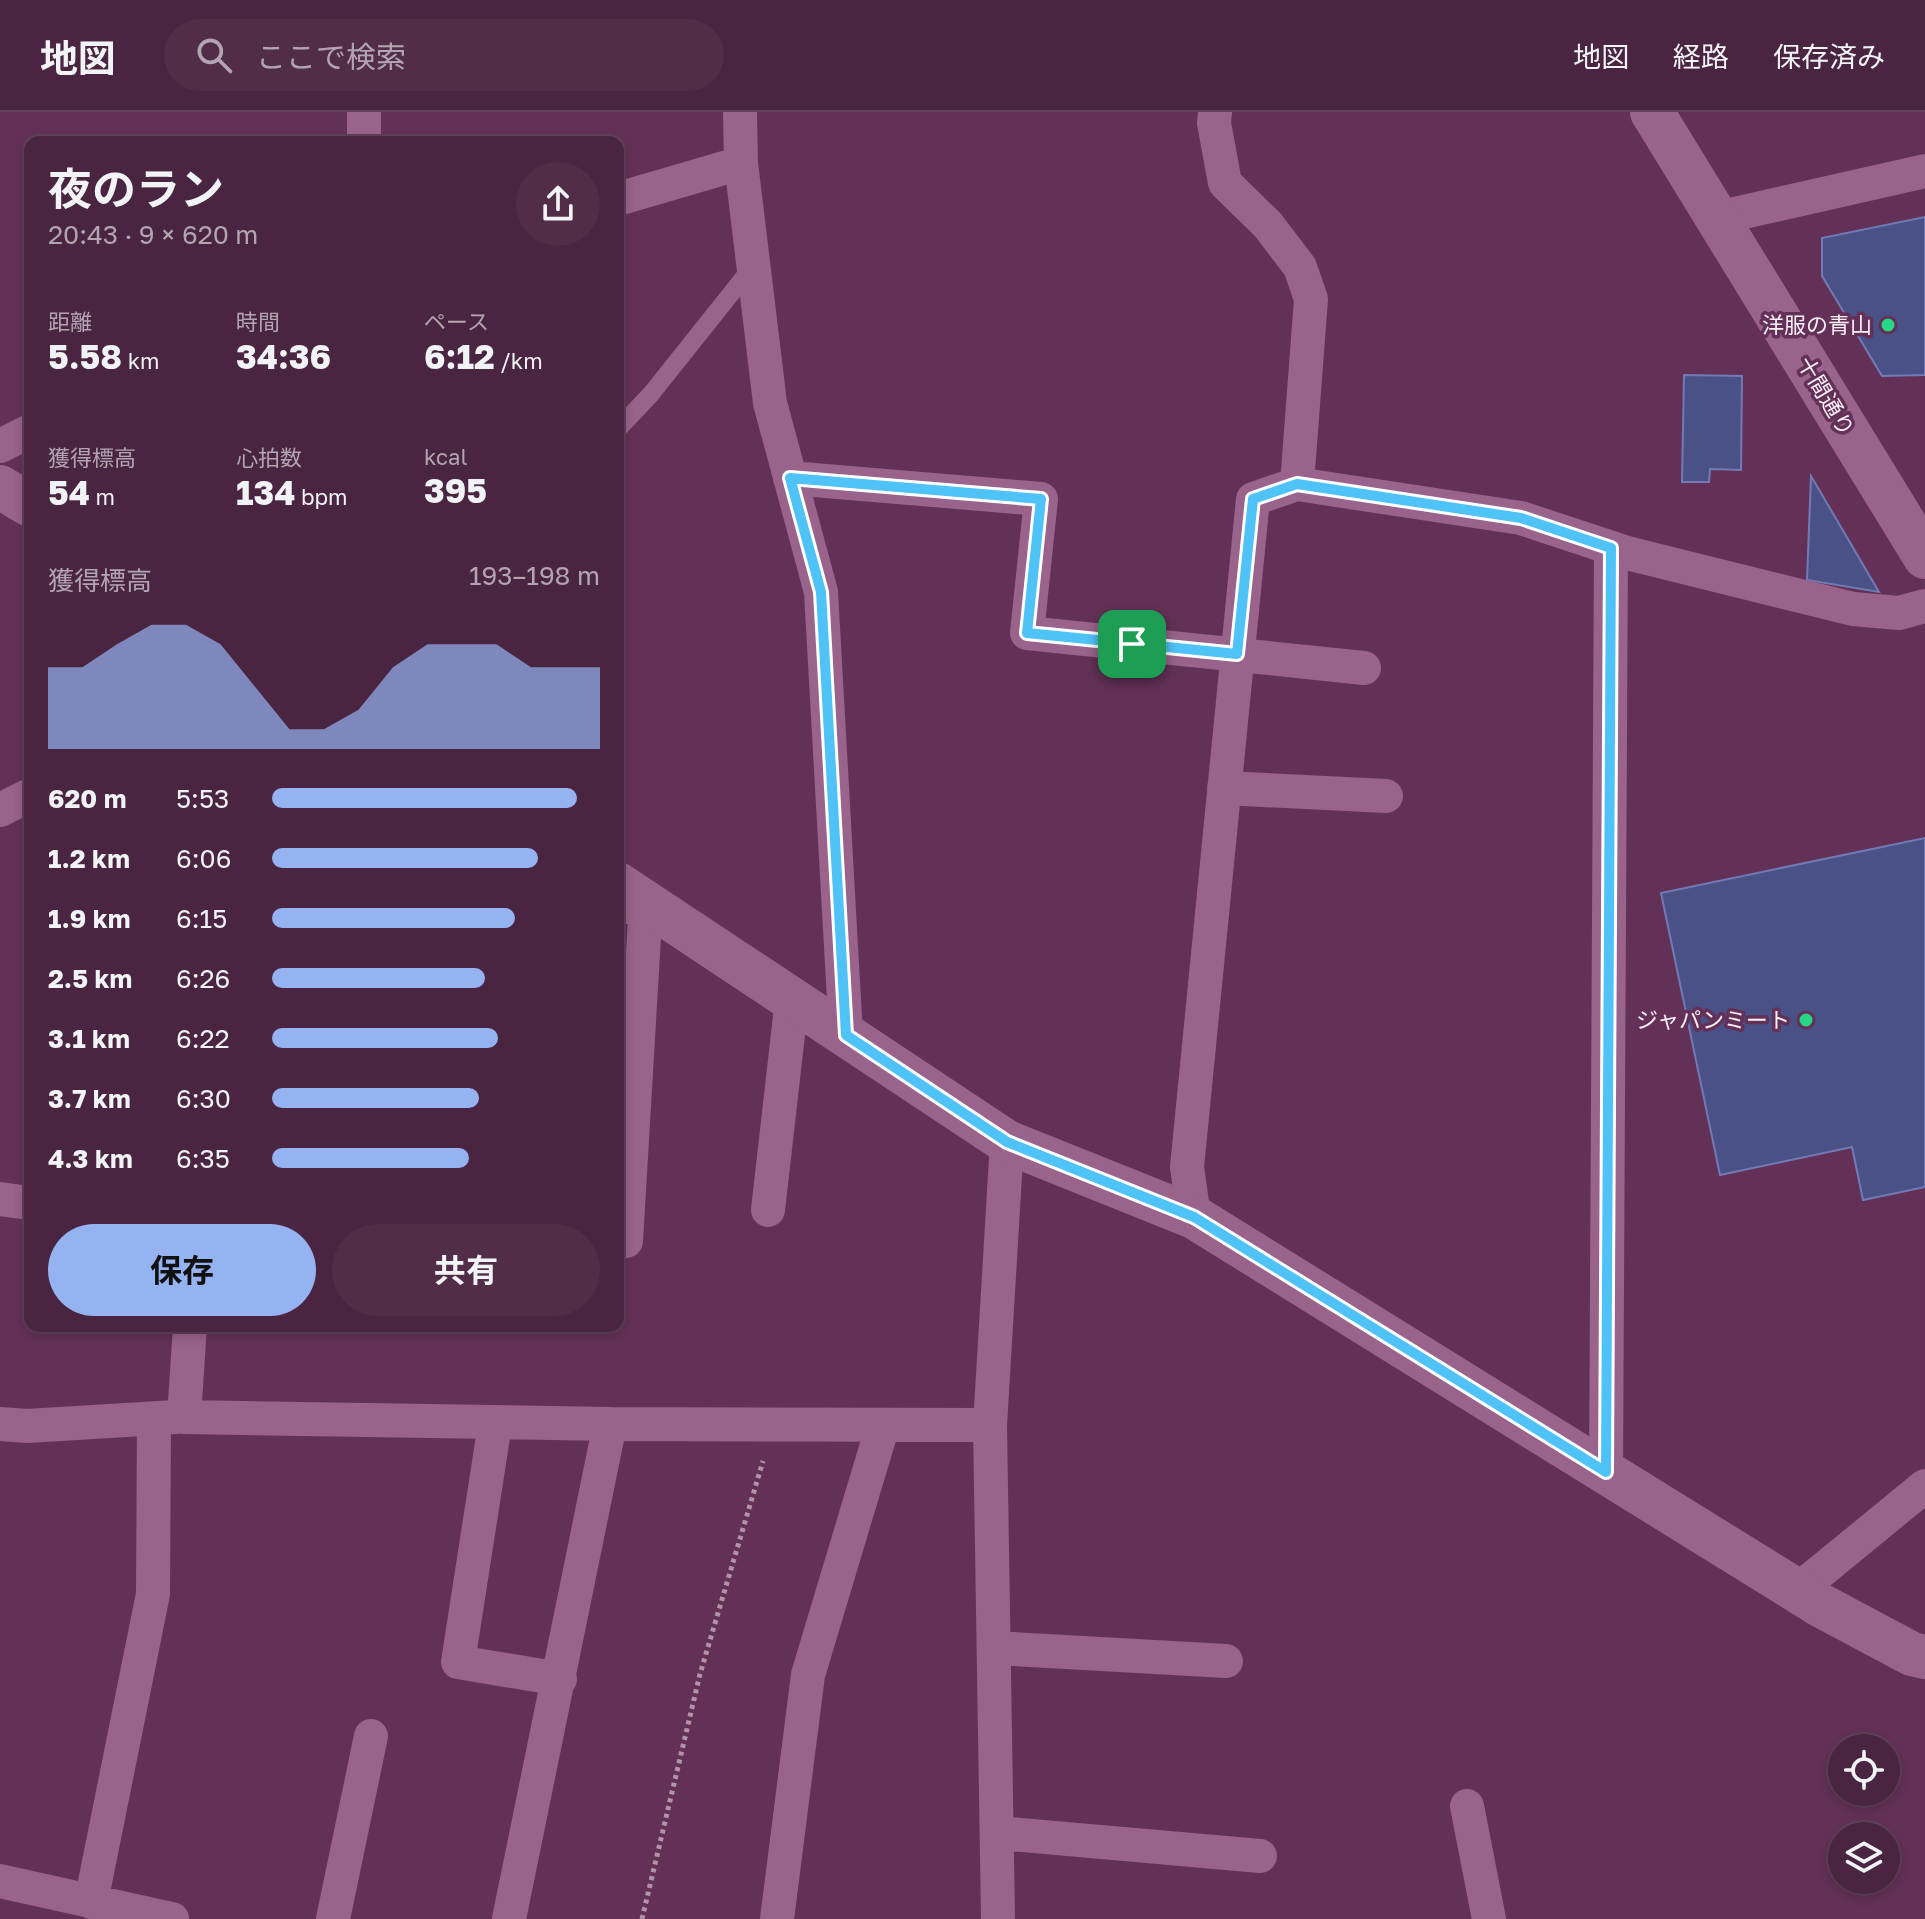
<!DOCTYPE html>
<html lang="ja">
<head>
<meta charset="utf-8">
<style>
  body { margin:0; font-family:"Golos Text","Noto Sans JP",sans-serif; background:#512d48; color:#f1f3f6; height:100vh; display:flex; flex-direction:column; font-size:30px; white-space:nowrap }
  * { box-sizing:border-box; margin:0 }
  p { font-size:26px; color:#b2a5b1 }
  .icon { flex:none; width:44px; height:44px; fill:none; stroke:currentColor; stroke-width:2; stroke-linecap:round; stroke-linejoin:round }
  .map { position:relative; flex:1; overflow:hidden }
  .details { position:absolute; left:24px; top:24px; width:600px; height:1196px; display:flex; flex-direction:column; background:#4a2541; border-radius:16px; box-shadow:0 4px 12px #0003,0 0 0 2px #61425a }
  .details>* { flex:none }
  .tools { position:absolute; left:1828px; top:1622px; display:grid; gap:16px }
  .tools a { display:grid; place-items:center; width:72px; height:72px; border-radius:50%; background:#4a2541; box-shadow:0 4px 12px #0003,0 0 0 2px #61425a; font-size:40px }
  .pin { position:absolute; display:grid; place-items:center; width:68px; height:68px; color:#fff; margin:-34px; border-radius:16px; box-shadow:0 4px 12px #0006 }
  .round { display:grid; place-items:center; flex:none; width:84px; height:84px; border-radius:42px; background:#512d48 }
  .headline { display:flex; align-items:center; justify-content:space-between; height:136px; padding:0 24px }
  h1 { font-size:44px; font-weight:700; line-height:60px }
  .stats { display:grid; grid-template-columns:repeat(3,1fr); gap:12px; height:136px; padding:8px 24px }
  .stats div { display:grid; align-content:center }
  .stats b { font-size:34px; font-weight:700 }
  .stats small { font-size:22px; font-weight:400 }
  .stats p { font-size:22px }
  .chart { height:224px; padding:16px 24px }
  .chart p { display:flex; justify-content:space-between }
  .chart svg { width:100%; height:144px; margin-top:8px; fill:#95b2f1; opacity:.7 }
  .action { display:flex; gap:16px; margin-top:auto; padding:16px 24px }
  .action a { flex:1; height:92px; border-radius:48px; background:#95b2f1; color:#111; font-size:32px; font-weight:700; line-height:92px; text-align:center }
  .action a+a { background:#512d48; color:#f1f3f6 }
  ul { padding:0 24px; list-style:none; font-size:26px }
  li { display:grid; grid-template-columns:128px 96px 1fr; align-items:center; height:60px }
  li i { height:20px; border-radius:10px; background:#95b2f1 }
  header { display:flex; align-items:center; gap:48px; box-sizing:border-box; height:112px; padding:0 40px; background:#4a2541; border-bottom:2px solid #61425a }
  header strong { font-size:38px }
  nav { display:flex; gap:44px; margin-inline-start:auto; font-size:28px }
  .search { width:560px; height:72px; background:#512d48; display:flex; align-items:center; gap:20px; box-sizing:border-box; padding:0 28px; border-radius:44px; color:#b2a5b1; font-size:30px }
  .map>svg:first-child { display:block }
</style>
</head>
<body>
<header>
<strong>地図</strong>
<div class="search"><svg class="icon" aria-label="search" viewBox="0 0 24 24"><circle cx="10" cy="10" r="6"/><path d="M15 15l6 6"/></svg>ここで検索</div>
<nav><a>地図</a><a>経路</a><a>保存済み</a></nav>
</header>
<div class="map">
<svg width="1925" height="1807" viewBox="0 0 1925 1807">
  <rect width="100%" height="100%" fill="#633157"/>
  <!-- building -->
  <path fill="#4a5187" stroke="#717ab4" stroke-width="2" d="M1925 105V263L1882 264 1822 164V126Z
    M1684 263 1742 264 1741 358 1710 357 1709 370H1682Z
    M1811 364 1879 480 1807 468Z
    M1925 726V1075L1863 1088 1852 1035 1720 1063 1661 781Z"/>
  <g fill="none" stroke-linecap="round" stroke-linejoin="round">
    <!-- path -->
    <path stroke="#b294aa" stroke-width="5" stroke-dasharray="4 4" stroke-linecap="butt" d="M642 1807 700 1562 763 1349"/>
    <!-- service -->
    <path stroke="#99638b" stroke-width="18" d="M618 317 651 282 753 154"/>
    <!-- minor -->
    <path stroke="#99638b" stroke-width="34" d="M364 0V30
      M740 0 741 51 770 291 821 480 846 923
      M1215 0 1214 11 1225 71 1268 113 1300 155 1311 187 1297 372
      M618 87 741 51
      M1717 106 1925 59
      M0 334 30 319
      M790 366 1041 387 1027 521 1364 556
      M1224 676 1386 684
      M0 698 30 683
      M0 1087 30 1091
      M768 1098 792 887
      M1194 1105 1187 1055 1253 387 1297 372 1521 406 1627 441 1853 497 1899 501 1925 494
      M626 1129 646 791 627 795
      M190 1214 184 1305 610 1312
      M0 1312 27 1314 176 1305
      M495 1312 458 1550 560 1567
      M1606 1360 1611 436
      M1798 1478 1925 1374
      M995 1536 1226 1549
      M1467 1694 1489 1807
      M999 1721 1260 1744
      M0 1769 172 1807
      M91 1790 153 1482 154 1308
      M333 1807 371 1624
      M509 1807 610 1312 990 1313
      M777 1807 808 1563 883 1313
      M998 1807 990 1313 1007 1030"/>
    <!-- tertiary -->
    <path stroke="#99638b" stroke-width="44" d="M1652 0 1925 445
      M0 375 30 393
      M618 772 1007 1030 1194 1105 1820 1493 1912 1542 1925 1545"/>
  </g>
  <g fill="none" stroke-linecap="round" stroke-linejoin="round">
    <defs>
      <path id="route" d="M790 366 1041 387 1027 521 1237 542 1253 387 1297 372 1521 406 1611 436 1606 1360 1194 1105 1007 1030 846 923 821 480Z"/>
    </defs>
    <!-- route casing -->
    <use href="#route" stroke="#fff" stroke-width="16"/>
    <!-- route -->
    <use href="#route" stroke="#4fc3f7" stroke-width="10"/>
  </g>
  <!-- markers -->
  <g fill="#24d886" stroke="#633157" stroke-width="3">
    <circle cx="1888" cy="213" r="8"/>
    <circle cx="1806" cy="908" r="8"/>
  </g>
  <g text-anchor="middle" stroke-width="7" stroke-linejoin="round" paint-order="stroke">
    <!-- poi labels -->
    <g font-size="22" fill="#fceff8" stroke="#633157" text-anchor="end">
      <text x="1872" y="221">洋服の青山</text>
      <text x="1790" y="916">ジャパンミート</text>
    </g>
    <!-- street labels -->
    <g font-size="22" fill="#fceff8" stroke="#633157">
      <text transform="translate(1826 284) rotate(59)" y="8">十間通り</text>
    </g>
  </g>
</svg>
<div class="tools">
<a><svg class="icon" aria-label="locate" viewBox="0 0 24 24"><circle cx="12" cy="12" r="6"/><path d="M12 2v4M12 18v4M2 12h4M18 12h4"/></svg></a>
<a><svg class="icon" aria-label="layers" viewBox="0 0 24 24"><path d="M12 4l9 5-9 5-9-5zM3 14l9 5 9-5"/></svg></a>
</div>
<div class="pin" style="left:1132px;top:532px;background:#1e9e55"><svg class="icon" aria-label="arrive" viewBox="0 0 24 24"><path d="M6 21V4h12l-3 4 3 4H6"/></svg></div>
<section class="details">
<div class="headline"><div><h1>夜のラン</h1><p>20:43 · 9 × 620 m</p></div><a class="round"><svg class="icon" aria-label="share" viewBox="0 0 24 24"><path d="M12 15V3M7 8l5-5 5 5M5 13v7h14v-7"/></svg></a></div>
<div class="stats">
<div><p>距離</p><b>5.58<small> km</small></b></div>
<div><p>時間</p><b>34:36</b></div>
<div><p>ペース</p><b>6:12<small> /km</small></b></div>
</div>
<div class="stats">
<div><p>獲得標高</p><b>54<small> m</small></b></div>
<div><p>心拍数</p><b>134<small> bpm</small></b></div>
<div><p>kcal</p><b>395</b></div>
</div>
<div class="chart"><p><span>獲得標高</span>193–198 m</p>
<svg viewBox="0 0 160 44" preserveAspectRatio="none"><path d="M0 44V19L10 19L20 12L30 6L40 6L50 12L60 25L70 38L80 38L90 32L100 19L110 12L120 12L130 12L140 19L150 19L160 19V44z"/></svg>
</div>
<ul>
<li><b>620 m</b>5:53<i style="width:93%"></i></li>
<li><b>1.2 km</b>6:06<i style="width:81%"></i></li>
<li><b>1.9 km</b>6:15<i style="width:74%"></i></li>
<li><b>2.5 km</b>6:26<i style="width:65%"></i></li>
<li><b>3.1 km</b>6:22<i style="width:69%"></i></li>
<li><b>3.7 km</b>6:30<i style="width:63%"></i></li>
<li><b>4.3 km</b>6:35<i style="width:60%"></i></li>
</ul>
<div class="action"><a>保存</a><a>共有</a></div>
</section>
</div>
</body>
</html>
